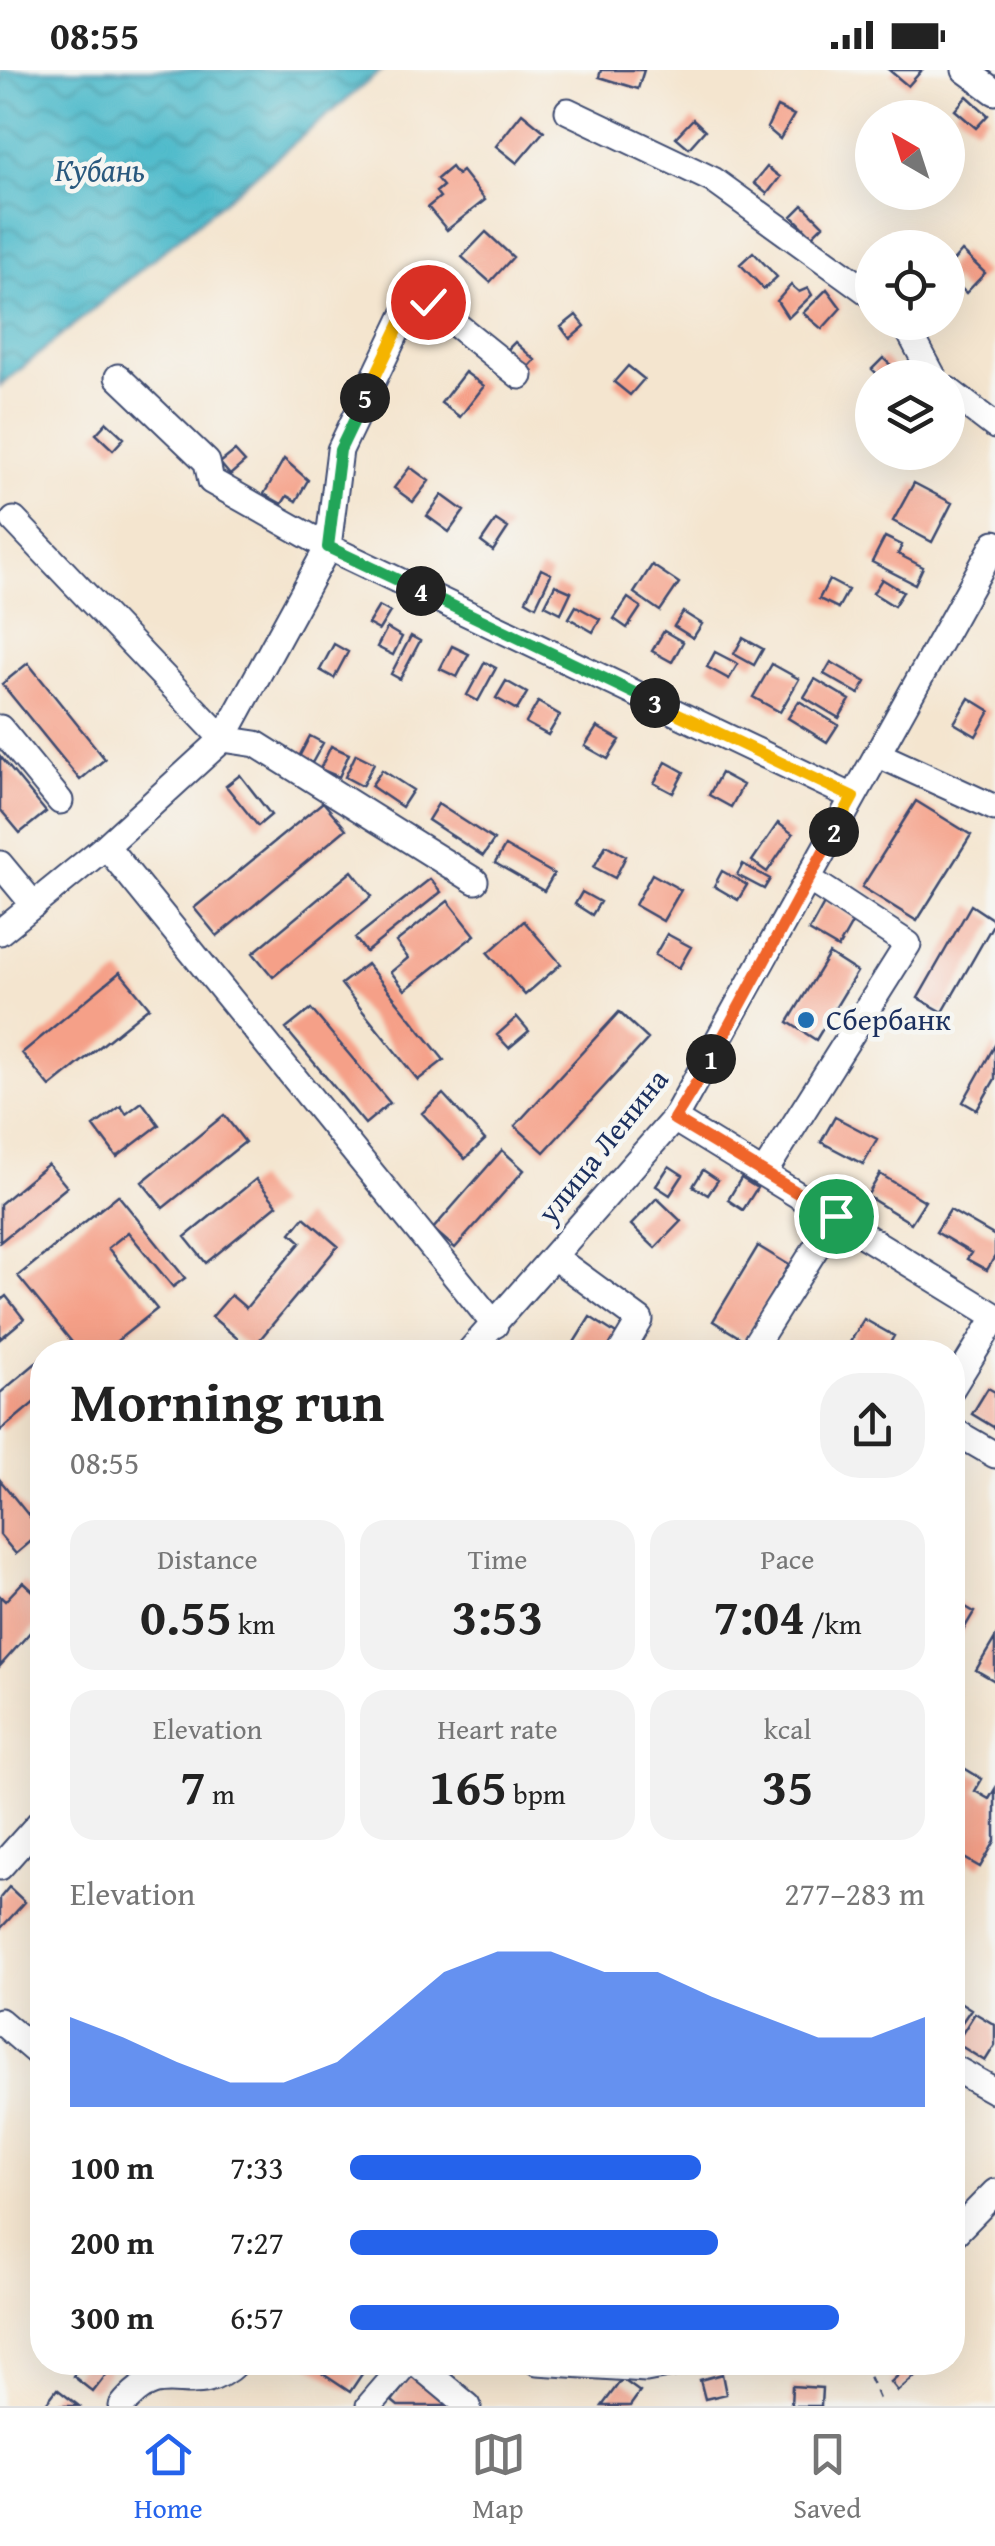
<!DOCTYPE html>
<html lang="en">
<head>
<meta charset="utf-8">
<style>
  body { margin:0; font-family:"Gentium Book Plus",serif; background:#f2f2f2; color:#222; height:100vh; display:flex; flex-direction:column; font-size:38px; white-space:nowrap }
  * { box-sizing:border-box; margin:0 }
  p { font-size:32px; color:#767676 }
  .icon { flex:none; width:55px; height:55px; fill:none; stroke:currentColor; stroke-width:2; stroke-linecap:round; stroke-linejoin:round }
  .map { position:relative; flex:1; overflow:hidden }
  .sheet { position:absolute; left:30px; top:1270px; width:935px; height:1035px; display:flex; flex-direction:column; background:#fff; border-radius:40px; box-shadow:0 10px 40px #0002 }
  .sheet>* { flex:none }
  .needle { width:65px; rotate:321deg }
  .tools { position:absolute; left:855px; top:30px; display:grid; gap:20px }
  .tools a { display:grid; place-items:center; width:110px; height:110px; border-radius:50%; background:#fff; box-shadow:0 10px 40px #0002; font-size:50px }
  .pin { position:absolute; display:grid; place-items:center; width:85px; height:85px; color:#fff; margin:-42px; border:5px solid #fff; border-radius:50%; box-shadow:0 2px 10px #0007 }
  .km { position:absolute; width:50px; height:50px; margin:-25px; border-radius:50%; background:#222; color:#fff; font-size:28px; line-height:50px; text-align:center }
  .round { display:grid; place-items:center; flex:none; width:105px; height:105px; border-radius:40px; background:#f2f2f2 }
  .overview { display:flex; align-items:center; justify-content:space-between; height:170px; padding:0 40px }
  h1 { font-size:55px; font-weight:700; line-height:75px }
  .figures { display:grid; grid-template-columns:repeat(3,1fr); gap:15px; height:170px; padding:10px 40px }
  .figures div { display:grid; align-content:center; border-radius:25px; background:#f2f2f2; text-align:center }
  .figures b { font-size:50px; font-weight:700 }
  .figures small { font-size:28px; font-weight:400 }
  .figures p { font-size:28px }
  .chart { height:280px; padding:20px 40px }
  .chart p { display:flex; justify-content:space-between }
  .chart svg { width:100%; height:180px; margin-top:10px; fill:#2563eb; opacity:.7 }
  ul { padding:0 40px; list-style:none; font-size:32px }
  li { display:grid; grid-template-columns:160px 120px 1fr; align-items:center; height:75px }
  li i { height:25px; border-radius:12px; background:#2563eb }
  .status { display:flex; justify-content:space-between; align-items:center; height:70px; padding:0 50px; background:#fff; direction:ltr }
  .status svg { height:28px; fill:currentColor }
  .tab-bar { display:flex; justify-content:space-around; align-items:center; height:140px; border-top:2px solid #e0e0e0; background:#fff; font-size:28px; color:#767676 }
  .tab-bar a { display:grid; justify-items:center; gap:5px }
  .tab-bar .selected { color:#2563eb }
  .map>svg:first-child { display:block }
</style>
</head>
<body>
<div class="status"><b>08:55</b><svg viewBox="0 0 49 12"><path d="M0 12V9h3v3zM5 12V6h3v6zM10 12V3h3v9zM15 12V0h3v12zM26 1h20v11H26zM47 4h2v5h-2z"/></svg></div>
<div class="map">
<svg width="995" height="2336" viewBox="0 0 995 2336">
  <defs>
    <pattern id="water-waves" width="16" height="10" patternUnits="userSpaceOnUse" patternTransform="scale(2.5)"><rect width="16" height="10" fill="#4ebaca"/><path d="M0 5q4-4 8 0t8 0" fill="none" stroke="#4098a7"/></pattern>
  </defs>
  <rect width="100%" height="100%" fill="#f6f6f2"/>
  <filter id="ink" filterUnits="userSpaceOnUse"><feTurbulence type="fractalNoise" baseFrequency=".01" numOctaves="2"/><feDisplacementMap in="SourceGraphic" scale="20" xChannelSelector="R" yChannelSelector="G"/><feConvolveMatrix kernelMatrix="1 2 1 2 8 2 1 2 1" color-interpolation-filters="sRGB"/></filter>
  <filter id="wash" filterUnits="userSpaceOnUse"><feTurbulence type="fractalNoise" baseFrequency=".0048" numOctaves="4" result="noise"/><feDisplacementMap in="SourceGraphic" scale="40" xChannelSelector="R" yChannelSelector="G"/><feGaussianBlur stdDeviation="2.25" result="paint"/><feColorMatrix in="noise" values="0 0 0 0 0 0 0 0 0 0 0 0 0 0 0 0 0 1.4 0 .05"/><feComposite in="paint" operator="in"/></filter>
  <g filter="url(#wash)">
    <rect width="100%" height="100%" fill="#f4e5cf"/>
    <!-- water -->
    <path fill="url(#water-waves)" stroke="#347494" stroke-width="2.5" d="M0 0H382L0 316Z"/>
    <g id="blocks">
      <!-- building -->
      <path fill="#f5a088" d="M601 0H644L638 19 599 7Z
        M889 0H922L908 16Z
        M967 26 988 45 976 58 955 40Z
        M777 37 794 45 780 69 767 58Z
        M522 43 544 61 517 93 496 76Z
        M693 49 705 60 689 78 676 67Z
        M451 97 457 105 462 101 485 130 447 160 428 137 440 127 436 122 443 116 437 109Z
        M767 97 780 107 767 124 754 113Z
        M803 135 823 155 812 166 792 146Z
        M486 162 513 187 490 212 462 187Z
        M962 181 985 203 966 223 948 206V197Z
        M753 182 777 207 764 219 740 194Z
        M791 215 799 222 808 218 812 225 788 248 777 231Z
        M827 219 841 238 822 259 803 243Z
        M576 245 585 256 570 269 561 257Z
        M515 272 535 290 526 300 506 281Z
        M883 288 897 301 891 308H881L872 299Z
        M628 296 644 309 630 325 614 312Z
        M465 302 484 316 460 347 441 333Z
        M107 352 124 368 113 380 96 364Z
        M235 381 245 392 230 405 220 393Z
        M284 389 308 410 296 431 287 426 282 434 264 424Z
        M410 397 429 411 413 432 394 418Z
        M914 413 952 433 932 472 893 451Z
        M442 425 464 441 449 462 427 446Z
        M496 450 508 458 493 481 481 472Z
        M885 467 902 475 898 484 923 497 915 514 872 492Z
        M652 495 679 513 660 541 634 523Z
        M541 499 551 504 536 536 526 530Z
        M882 509 903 522 894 536 873 523Z
        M829 510 848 520 838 538 819 529Z
        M555 515 571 522 561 543 545 535Z
        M628 528 641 537 627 558 614 549Z
        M379 536 390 542 379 560 368 554Z
        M576 536 600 549 593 562 569 548Z
        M683 542 702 554 693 568 674 556Z
        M387 558 402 567 393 585 377 577Z
        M664 561 683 572 672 592 652 581Z
        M411 566 420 571 400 609 391 604Z
        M743 568 763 579 754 595 734 584Z
        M334 574 348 582 334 608 320 600Z
        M452 576 469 584 457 607 440 599Z
        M715 582 738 594 729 609 707 597Z
        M485 592 496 598 478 631 467 625Z
        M831 592 866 612 859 624 824 604Z
        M28 593 105 689 80 710 2 614Z
        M772 594 799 609 780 642 753 627Z
        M815 609 850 630 839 648 804 627Z
        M506 611 527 623 517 640 496 628Z
        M969 628 990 641 976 666 954 653Z
        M799 631 838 655 827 672 788 648Z
        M538 632 560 645 548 665 526 653Z
        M597 657 620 670 608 689 585 676Z
        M310 666 323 673 312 693 299 687Z
        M331 676 349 684 339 707 320 699Z
        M356 684 374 693 362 716 345 707Z
        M0 686 46 742 20 763 0 739Z
        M666 692 684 702 673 723 654 713Z
        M382 700 413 720 402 737 371 716Z
        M721 703 743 715 731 737 709 725Z
        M240 705 271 745 258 756 226 716Z
        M916 731 971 765 917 851 862 817Z
        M323 732 346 759 217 866 194 838Z
        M438 734 494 770 483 786 428 750Z
        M778 753 793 764 767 802 752 791Z
        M606 775 626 786 615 808 594 797Z
        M505 776 554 804 544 821 495 793Z
        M743 794 770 809 764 819 737 805Z
        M352 801 372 826 273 907 253 883Z
        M722 801 747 815 738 830 714 816Z
        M652 804 681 820 663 851 635 835Z
        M430 809 441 822 366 882 355 868Z
        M582 822 600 832 592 845 575 834Z
        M448 831 475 865 405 920 391 902 408 888 396 872Z
        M825 832 855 848 838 878 809 861Z
        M971 835 995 851 943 942 918 928Z
        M524 851 561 894 525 925 488 883Z
        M667 864 691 877 679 898 655 885Z
        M829 884 857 902 816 970 788 952Z
        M367 894 444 990 418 1010 341 914Z
        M120 902 149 937 50 1017 22 983Z
        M311 939 390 1033 365 1054 286 959Z
        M619 942 648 969 544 1082 515 1056Z
        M517 947 529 961 509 978 497 965Z
        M995 975V1009L977 1040 963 1032Z
        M443 1024 485 1070 465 1089 422 1043Z
        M142 1032 159 1055 117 1087 94 1056 121 1036 126 1044Z
        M224 1045 245 1072 163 1138 142 1112Z
        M835 1047 877 1069 863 1094 821 1072Z
        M502 1080 524 1100 455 1178 433 1159Z
        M48 1094 67 1117 0 1172V1134Z
        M669 1096 683 1105 670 1125 656 1116Z
        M703 1100 718 1110 708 1125 693 1116Z
        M880 1104 925 1131 911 1153 867 1126Z
        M741 1108 757 1118 743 1140 728 1130Z
        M256 1109 277 1135 206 1193 185 1167Z
        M118 1125 185 1208 173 1217 128 1162 108 1178 157 1239 103 1282H80L18 1206Z
        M657 1128 681 1151 655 1178 631 1155Z
        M950 1140 995 1166V1186L987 1200 967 1189 971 1183 936 1162Z
        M304 1147 338 1176 251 1280 212 1247 231 1225 246 1238 301 1172 291 1163Z
        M758 1176 789 1195 744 1270 713 1251Z
        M6 1226 24 1249 0 1269V1231Z
        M590 1247 621 1267 611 1282H568Z
        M864 1249 894 1266 885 1282H844Z
        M42 1288V1326L0 1361V1323Z
        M988 1318 995 1322V1358L972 1344Z
        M0 1410 42 1462 16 1484 0 1465Z
        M23 1512 42 1529V1549L0 1596V1526L5 1531Z
        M952 1529 974 1542 958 1569 952 1566Z
        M995 1568V1611L976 1600Z
        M954 1692 982 1709 975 1721 989 1729 995 1719V1771L980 1797 952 1781Z
        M9 1817 25 1832 0 1859V1828Z
        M952 1927 971 1939 956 1961 952 1959Z
        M975 1943 995 1955V1975L985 1991 956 1973Z
        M83 2292H97L109 2301 93 2322 73 2306Z
        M305 2292H370L350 2322Z
        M913 2292 922 2300 898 2321 891 2312Z
        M413 2304 453 2336H398L392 2331Z
        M722 2304 726 2324 705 2329 700 2310Z
        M622 2309 640 2322 630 2336H602Z
        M792 2316 822 2318 821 2336H791Z
        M57 2319 79 2336H44Z"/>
    </g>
  </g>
  <g filter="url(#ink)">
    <use href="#blocks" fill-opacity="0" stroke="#3c4a6f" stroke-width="2.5"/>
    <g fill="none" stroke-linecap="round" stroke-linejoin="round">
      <defs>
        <path id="minor" d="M965 0 995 22
          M568 41 713 110 872 225
          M904 252 934 308
          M118 307 207 392 211 411 328 477 853 727
          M948 320 995 356
          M14 450 223 669
          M0 658 60 731
          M223 669 256 674 475 811
          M877 684 995 738
          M106 776 495 1255
          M0 794 34 835
          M0 862 106 776 223 669 328 477 340 380 406 242 428 232 520 306
          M674 1049 995 1246
          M764 1103 908 874 809 809
          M554 1187 640 1250 621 1282
          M751 1281 836 1146
          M469 1282 674 1049 995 473
          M952 1318 995 1248
          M952 1360 995 1385
          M0 1797 42 1750
          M0 1951 42 1987
          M952 1997 995 2021
          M952 2166 995 2122
          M415 2292 468 2336
          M537 2292 646 2299 683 2292
          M122 2336C165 2282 190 2336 237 2292
          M369 2336 407 2292"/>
      </defs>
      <!-- minor casing -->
      <use href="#minor" stroke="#3c4a6f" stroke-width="29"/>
      <!-- path -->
      <path stroke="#3c4a6f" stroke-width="2.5" stroke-dasharray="8 8" stroke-linecap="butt" d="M863 2292 882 2336"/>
      <!-- minor -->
      <use href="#minor" stroke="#fff" stroke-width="25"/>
    </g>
  </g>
  <g fill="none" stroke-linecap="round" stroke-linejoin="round" filter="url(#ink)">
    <defs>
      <path id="split-1" d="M711 989 674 1049 836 1146"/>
      <path id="split-2" d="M711 989 834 762"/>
      <path id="split-3" d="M655 633 853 727 834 762"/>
      <path id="split-4" d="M421 521 655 633"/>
      <path id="split-5" d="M365 328 340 380 328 477 421 521"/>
      <path id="split-6" d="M365 328 406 242 428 232"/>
    </defs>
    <!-- split-1 casing -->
    <use href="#split-1" stroke="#fff" stroke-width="20"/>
    <!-- split-2 casing -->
    <use href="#split-2" stroke="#fff" stroke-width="20"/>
    <!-- split-3 casing -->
    <use href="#split-3" stroke="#fff" stroke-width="20"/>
    <!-- split-4 casing -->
    <use href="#split-4" stroke="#fff" stroke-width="20"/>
    <!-- split-5 casing -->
    <use href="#split-5" stroke="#fff" stroke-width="20"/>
    <!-- split-6 casing -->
    <use href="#split-6" stroke="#fff" stroke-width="20"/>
    <!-- split-1 -->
    <use href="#split-1" stroke="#f0652b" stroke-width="12"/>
    <!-- split-2 -->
    <use href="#split-2" stroke="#f0652b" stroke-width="12"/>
    <!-- split-3 -->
    <use href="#split-3" stroke="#f5b400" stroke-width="12"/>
    <!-- split-4 -->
    <use href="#split-4" stroke="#22a559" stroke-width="12"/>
    <!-- split-5 -->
    <use href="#split-5" stroke="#22a559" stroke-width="12"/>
    <!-- split-6 -->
    <use href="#split-6" stroke="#f5b400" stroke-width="12"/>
  </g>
  <!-- markers -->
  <circle fill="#1f6fb2" stroke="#f6f6f2" stroke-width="4" cx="806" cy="950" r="10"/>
  <g text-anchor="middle" stroke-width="9" stroke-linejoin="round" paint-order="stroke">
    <!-- poi labels -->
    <g font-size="30" fill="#1b2f5e" stroke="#f6f6f2" text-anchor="start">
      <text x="826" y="960">Сбербанк</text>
    </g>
    <!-- street labels -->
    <g font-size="30" fill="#1b2f5e" stroke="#f6f6f2">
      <text transform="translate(603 1076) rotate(-51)" y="10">улица Ленина</text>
    </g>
    <!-- water labels -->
    <g font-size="32" font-style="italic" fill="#2a597e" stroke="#f6f6f2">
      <text x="100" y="111">Кубань</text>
    </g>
  </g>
</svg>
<div class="tools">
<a><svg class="needle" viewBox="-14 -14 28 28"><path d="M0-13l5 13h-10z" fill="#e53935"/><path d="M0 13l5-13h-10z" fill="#767676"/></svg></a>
<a><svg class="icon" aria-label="locate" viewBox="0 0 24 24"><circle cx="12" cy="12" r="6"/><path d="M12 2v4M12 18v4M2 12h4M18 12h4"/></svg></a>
<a><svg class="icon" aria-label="layers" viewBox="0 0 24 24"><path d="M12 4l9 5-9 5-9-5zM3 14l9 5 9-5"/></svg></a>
</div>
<div class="pin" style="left:836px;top:1146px;background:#1e9e55"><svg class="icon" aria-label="arrive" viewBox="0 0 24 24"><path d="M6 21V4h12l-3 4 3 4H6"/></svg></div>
<div class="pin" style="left:428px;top:232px;background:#d93025"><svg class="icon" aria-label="check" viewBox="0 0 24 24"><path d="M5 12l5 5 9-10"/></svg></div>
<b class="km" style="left:711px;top:989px">1</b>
<b class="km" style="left:834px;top:762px">2</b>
<b class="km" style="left:655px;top:633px">3</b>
<b class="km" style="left:421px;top:521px">4</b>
<b class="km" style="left:365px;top:328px">5</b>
<section class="sheet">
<div class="overview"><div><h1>Morning run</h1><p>08:55</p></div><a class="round"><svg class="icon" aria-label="share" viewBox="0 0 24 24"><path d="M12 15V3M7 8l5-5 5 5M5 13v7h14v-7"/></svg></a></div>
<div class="figures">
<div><p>Distance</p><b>0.55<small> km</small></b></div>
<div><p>Time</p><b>3:53</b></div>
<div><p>Pace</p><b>7:04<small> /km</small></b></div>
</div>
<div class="figures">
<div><p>Elevation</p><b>7<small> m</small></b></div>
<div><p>Heart rate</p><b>165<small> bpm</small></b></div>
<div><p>kcal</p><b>35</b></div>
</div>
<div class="chart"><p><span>Elevation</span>277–283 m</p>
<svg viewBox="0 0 160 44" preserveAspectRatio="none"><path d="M0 44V22L10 27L20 33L30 38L40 38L50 33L60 22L70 11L80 6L90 6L100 11L110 11L120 17L130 22L140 27L150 27L160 22V44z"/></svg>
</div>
<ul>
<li><b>100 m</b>7:33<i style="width:61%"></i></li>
<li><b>200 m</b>7:27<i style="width:64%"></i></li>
<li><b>300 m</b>6:57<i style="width:85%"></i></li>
</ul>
</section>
</div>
<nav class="tab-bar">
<a class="selected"><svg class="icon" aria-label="home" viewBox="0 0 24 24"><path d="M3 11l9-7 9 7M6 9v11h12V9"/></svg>Home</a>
<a><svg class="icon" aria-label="map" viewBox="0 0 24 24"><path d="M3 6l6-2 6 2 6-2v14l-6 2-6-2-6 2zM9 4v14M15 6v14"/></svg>Map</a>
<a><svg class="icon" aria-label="saved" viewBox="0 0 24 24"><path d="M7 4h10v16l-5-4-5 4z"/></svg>Saved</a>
</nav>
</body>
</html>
